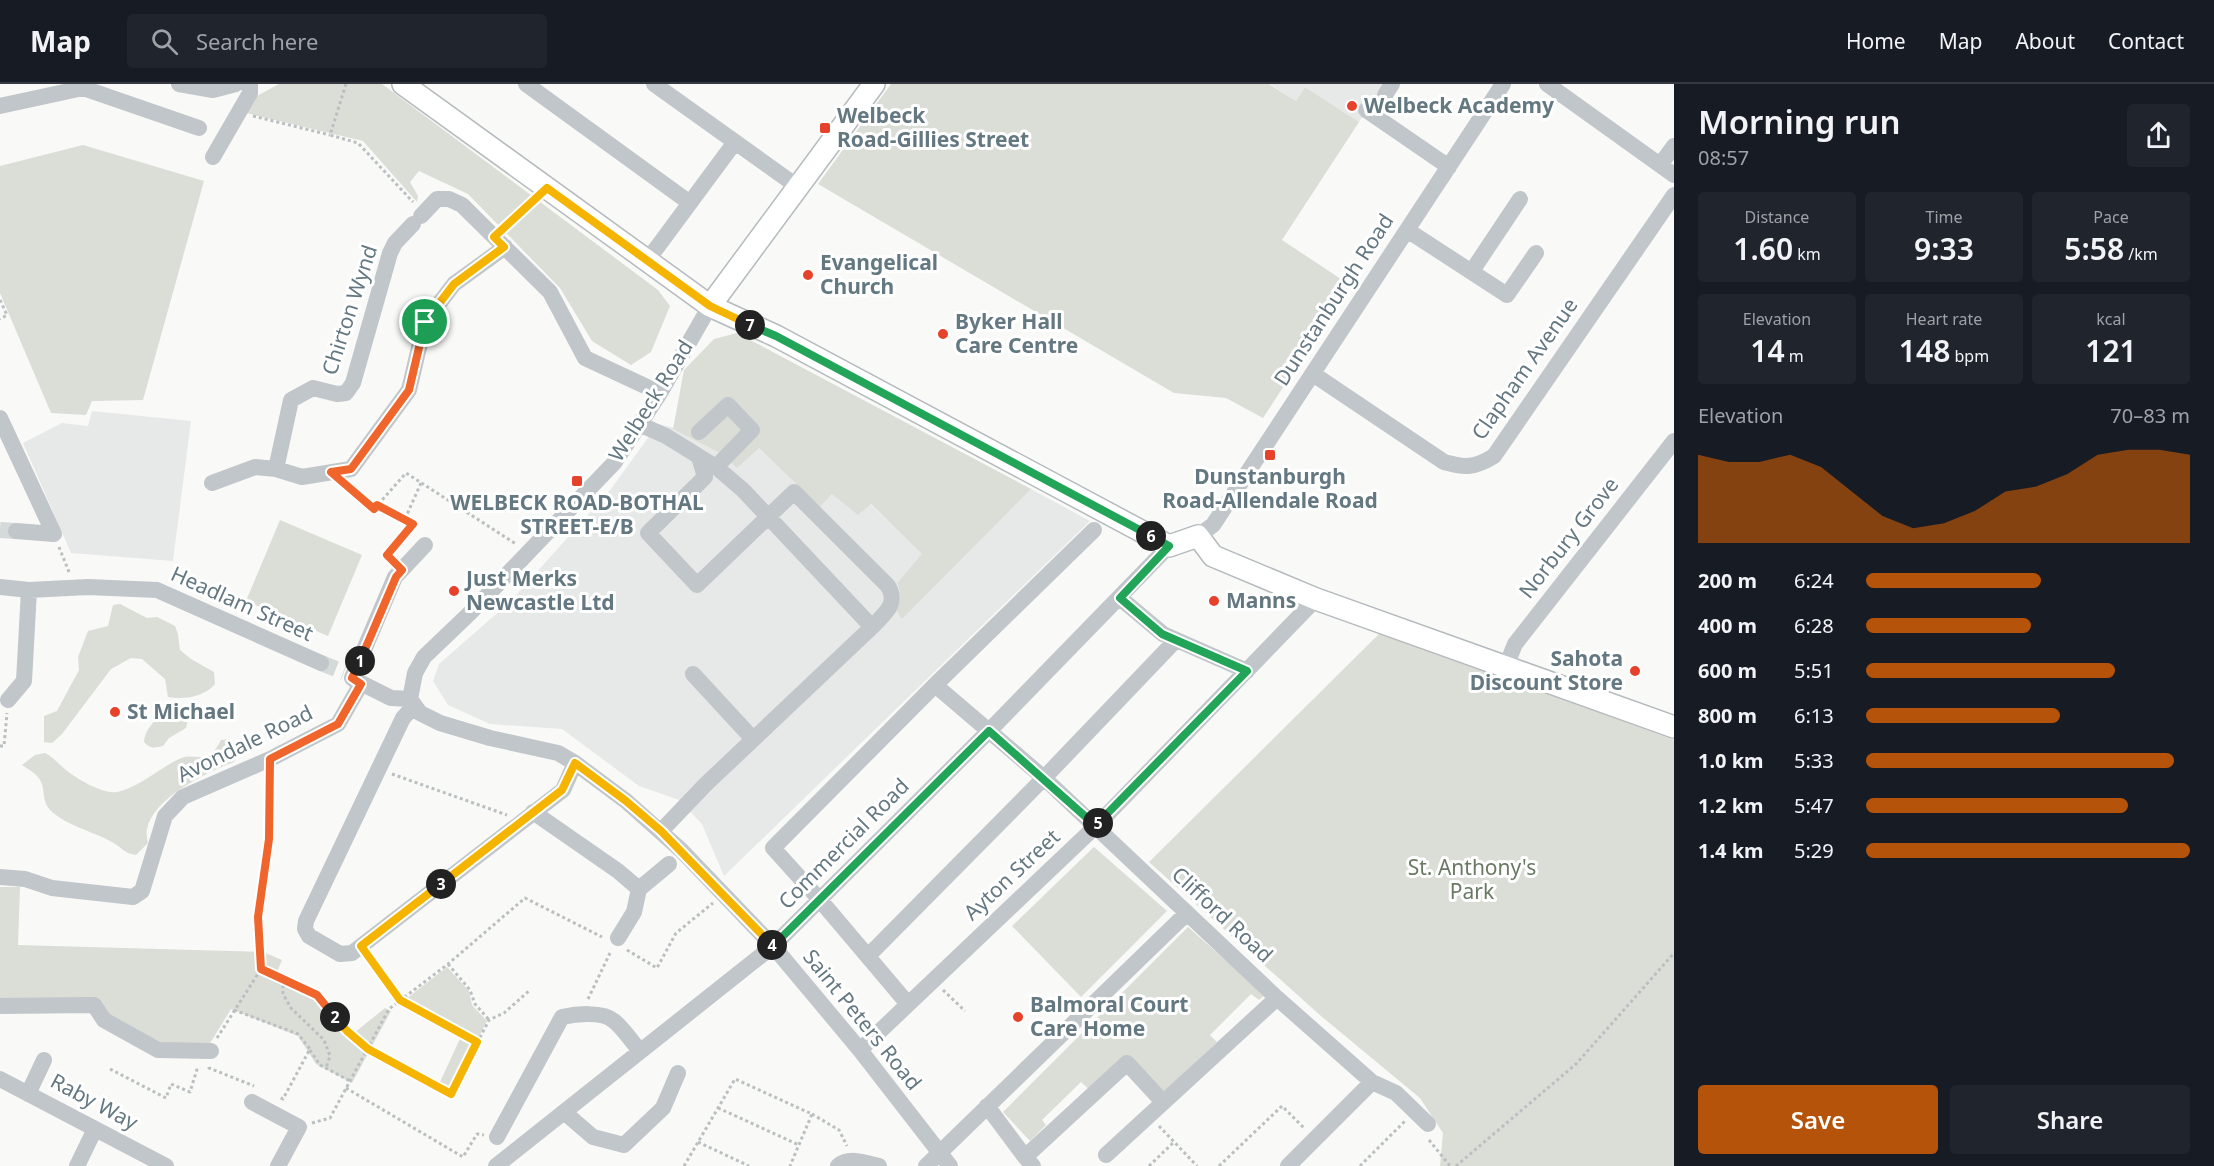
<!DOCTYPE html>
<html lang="en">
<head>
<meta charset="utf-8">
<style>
  body { margin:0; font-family:"Noto Sans",sans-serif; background:#20242c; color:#f1f3f6; height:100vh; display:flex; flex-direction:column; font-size:22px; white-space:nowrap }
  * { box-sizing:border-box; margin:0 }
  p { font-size:20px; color:#9ea1a6 }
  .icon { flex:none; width:33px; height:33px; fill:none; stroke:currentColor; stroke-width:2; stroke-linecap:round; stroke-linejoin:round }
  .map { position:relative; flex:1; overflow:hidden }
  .panel { display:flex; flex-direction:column; background:#171b24; width:540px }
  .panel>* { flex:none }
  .pin { position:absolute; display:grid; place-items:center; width:51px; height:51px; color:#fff; margin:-26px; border:3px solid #fff; border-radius:50%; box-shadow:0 2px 6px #0007 }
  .km { position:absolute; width:30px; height:30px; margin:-15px; border-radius:50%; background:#222; color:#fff; font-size:16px; line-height:30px; text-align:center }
  .round { display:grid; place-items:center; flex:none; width:63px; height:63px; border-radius:6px; background:#20242c }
  .head { display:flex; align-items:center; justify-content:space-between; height:102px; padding:0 24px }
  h1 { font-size:33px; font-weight:600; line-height:45px }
  .figures { display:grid; grid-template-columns:repeat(3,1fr); gap:9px; height:102px; padding:6px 24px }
  .figures div { display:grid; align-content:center; border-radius:6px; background:#20242c; text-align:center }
  .figures b { font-size:30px; font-weight:600 }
  .figures small { font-size:16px; font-weight:400 }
  .figures p { font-size:16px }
  .chart { height:168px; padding:12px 24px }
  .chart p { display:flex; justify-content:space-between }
  .chart svg { width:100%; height:108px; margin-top:6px; fill:#b45309; opacity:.7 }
  .cta { display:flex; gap:12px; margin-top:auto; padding:12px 24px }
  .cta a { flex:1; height:69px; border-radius:6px; background:#b45309; color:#fff; font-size:24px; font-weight:600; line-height:69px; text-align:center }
  .cta a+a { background:#20242c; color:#f1f3f6 }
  ul { padding:0 24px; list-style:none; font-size:20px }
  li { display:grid; grid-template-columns:96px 72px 1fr; align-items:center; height:45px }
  li i { height:15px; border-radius:8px; background:#b45309 }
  header { display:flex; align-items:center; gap:36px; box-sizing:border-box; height:84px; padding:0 30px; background:#171b24; border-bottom:2px solid #363941 }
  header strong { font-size:28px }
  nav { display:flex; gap:33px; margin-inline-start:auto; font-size:21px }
  .search { width:420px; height:54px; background:#20242c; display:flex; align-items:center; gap:15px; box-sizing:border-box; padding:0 21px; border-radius:6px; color:#9ea1a6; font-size:22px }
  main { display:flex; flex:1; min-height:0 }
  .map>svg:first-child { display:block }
</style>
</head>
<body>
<header>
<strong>Map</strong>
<div class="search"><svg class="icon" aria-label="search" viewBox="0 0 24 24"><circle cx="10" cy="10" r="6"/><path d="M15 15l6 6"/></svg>Search here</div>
<nav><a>Home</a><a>Map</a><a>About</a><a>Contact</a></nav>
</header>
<main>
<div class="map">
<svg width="1674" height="1082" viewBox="0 0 1674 1082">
  <rect width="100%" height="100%" fill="#f9f9f7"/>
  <!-- built -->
  <path fill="#e7e9e8" d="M1270 0H1384L1359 38 1305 3 1296 17Z
    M92 327 191 337 173 477 71 469 23 359 62 339 88 342Z
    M658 340 759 364 820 423 832 410 870 420 923 470 897 499 901 510V518L896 526 994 441 1031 405 1090 437 724 792 702 740 679 716 639 702 562 645 490 640 448 621 433 597 439 580 510 518 611 405Z"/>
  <!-- green -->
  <path fill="#daded6" d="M279 0H382L658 206 670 222 651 268 631 281 592 257 560 204 468 110 419 87 410 98 418 112 417 118 363 57 242 28 253 14Z
    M891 0H1269L1296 17 1305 3 1359 38 1282 156 1350 201 1263 334 1226 314 1174 309 818 100Z
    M83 61 204 97 143 316 92 317 86 331 51 329 0 209V82Z
    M737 249 1031 405 902 535 896 526C902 516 901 510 897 499L922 470 871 420 858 431 832 410 820 423 759 364 737 384 722 370 673 345 684 286 714 255Z
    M280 436 362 471 328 552 246 517Z
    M120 520 147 534 157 533 175 542 178 550 180 566 191 575 214 588 215 600C204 613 184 616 168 613L165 595 142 575 131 574 111 585 62 650 52 659 44 658V632L57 627 79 586 78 573 88 547 108 542 113 521Z
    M1381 548 1674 656V1082H1440L1443 1049 1420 1014 1321 932 1149 778Z
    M178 624 188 635 186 644 169 654 163 662C154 664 150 665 144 658 145 642 163 627 178 624Z
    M231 655 239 667 234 678C207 688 153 714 147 745 146 749 147 754 148 759L136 771C123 769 123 764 112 758 92 747 67 742 50 726 41 716 46 706 40 696 36 689 29 686 22 681L35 671 45 669C55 674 61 683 70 689 81 697 103 710 117 708 136 705 160 684 179 675 196 667 207 684 221 656Z
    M1094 763 1167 827 1081 913 1012 842Z
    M0 803H20L18 861 263 868 282 876 277 888 321 910 354 949 385 924 391 927 352 999 316 980 298 952 231 925 209 961 163 960 111 934 97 914 0 915Z
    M1188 843 1265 911 1259 916 1251 910 1210 951 1217 958 1161 1010 1126 974 1090 1006 1081 998 1042 1036 1046 1041 1030 1057 1003 1028Z
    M447 883 469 907 472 921 487 937 453 1004 440 998 464 946 406 915Z"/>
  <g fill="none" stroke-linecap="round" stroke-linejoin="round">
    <!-- minor-tunnel -->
    <path stroke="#d4d9da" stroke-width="16" stroke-dasharray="16 8" stroke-linecap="butt" d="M0 446 16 447
      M321 579 344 588"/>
    <defs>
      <path id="major" d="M403 0 710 222 776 252 1169 462 1198 452 1213 472 1316 515 1674 643
        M710 222 874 0"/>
    </defs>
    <!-- major casing -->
    <use href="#major" stroke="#b4babd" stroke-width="24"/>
    <!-- path -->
    <path stroke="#babfc1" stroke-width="3" stroke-dasharray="3 3" stroke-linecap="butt" d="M346 0 330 51 358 59 413 118
      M253 32 330 51
      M504 143 535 115
      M0 216 7 231 0 235
      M347 402 374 425 406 389 516 460
      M377 421 405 435
      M59 463 69 488
      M391 474 388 471 413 439 405 435 421 399
      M0 662H4L7 629
      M392 690 507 731
      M627 866 657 884 676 849 713 819
      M370 874 401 916 477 958
      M448 880 470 906 475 920 489 936
      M261 885 317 911 347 947 368 965 451 1010 489 936 504 929 530 906
      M283 895V910L291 924 324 956 330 972 326 984
      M943 906 965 927
      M588 915 611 867
      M234 926 298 950 310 965 283 1015 279 1013
      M217 954 261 885 258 833 269 755 270 692
      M310 966 320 981 350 997
      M209 983V984L254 1002
      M110 985 166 1014 171 1000 190 1008 198 982
      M346 1004 463 1073 477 1050 484 1051
      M718 1024 799 1061
      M812 1030 839 1046 847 1062
      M312 1039 330 1034 389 925 448 880 525 814 602 853
      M1159 1042 1197 1082
      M1429 1056 1450 1082
      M698 1058 749 1082
      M684 1082 735 995 812 1030 790 1082
      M1149 1082 1174 1058
      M1219 1082 1282 1022 1304 1044
      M1360 1082 1405 1037
      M1456 1082 1576 980 1674 869"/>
    <!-- minor -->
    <path stroke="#c0c6c9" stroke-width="16" d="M179 0 213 6 236 0
      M526 0 690 119
      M654 0 798 103
      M1547 0 1674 91
      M1385 11 1392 0
      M0 22 83 4 199 44
      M1366 26 1449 83
      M213 73 250 9V0
      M1660 81 1674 62
      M421 132 437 115H449L462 121 550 208 585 274 660 309
      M413 140 395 159 390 169 353 299 346 309 337 310 313 304 291 316 276 385 302 393 351 385 409 306 425 238 454 200 505 163
      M1407 146 1507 211 1536 169
      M647 177 735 58
      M1472 187 1520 115
      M1313 290 1444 378C1465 384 1475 384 1494 372L1674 111
      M0 334 54 450 16 447
      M639 340 666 352 716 383 743 406 872 543 706 700 661 747
      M699 348 728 321 752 346 716 383
      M699 373 705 393 648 449 697 501 794 408 888 502C899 520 884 530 872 543
      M212 399 255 383 276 385
      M1198 452 1213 441 1503 0
      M0 503 29 506 88 503 157 506 321 579
      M1120 514 1163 550 1247 587
      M1506 582 1515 560 1674 357
      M693 590 753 655
      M352 594 395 493 425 461
      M353 595 391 614 410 615
      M935 601 1044 694 1277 914 1372 998 1396 1009 1428 1040
      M410 615 420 629 440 639 490 654 558 669 575 679 626 717 681 766 773 862 860 966 950 1082
      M410 615 415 589 424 573 471 528 614 379 660 309 710 222
      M8 616 24 597 29 506
      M414 622 403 634 306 837 305 845 309 852 340 870 352 869 563 706 575 679
      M533 728 618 787 639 805
      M0 793 25 795 52 804 133 813 142 807 165 732 183 713 270 675 338 640 361 600
      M618 854 634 828 639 805 669 780
      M868 872 1044 694 1176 556
      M908 920 820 816 773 764 935 601 1094 446
      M0 922 94 921 104 936 158 966 211 967
      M860 966 1096 742 1316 515
      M0 995 166 1082
      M28 1010 44 976
      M252 1018 299 1043 278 1082
      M987 1022 1025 1073
      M564 1028 593 1053 624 1061 663 1024 678 989
      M497 1053 562 933C575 930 603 927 614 937 624 945 631 957 640 967
      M1106 1071 1277 914
      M77 1082 95 1045
      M496 1082 773 862 989 647 1169 462
      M838 1082C849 1072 867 1079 879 1082
      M926 1082 1187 829
      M1033 1082 1025 1073 1127 979 1163 1018
      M1288 1082 1372 998"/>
    <!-- major -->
    <use href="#major" stroke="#fff" stroke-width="21"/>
  </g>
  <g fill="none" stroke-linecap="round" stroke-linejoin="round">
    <defs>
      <path id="split-1" d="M360 577 396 493 402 486 387 471 413 440 377 421 374 425 331 388 351 385 409 306 425 238"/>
      <path id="split-2" d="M335 933 317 911 261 885 258 833 269 755 270 675 338 640 361 600 352 594 360 577"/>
      <path id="split-3" d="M335 933 347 947 368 965 451 1010 477 958 400 916 361 862 441 800"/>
      <path id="split-4" d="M441 800 562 706 575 679 626 717 661 747 772 861"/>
      <path id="split-5" d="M772 861 773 862 989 647 1096 742 1098 739"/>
      <path id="split-6" d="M1098 739 1247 587 1162 550 1120 514 1169 462 1151 452"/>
      <path id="split-7" d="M750 241 776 252 1151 452"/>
      <path id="split-8" d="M425 238 454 200 504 163 494 153 547 104 710 222 750 241"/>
    </defs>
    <!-- split-1 casing -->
    <use href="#split-1" stroke="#fff" stroke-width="12"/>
    <!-- split-2 casing -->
    <use href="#split-2" stroke="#fff" stroke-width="12"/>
    <!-- split-3 casing -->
    <use href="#split-3" stroke="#fff" stroke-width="12"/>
    <!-- split-4 casing -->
    <use href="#split-4" stroke="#fff" stroke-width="12"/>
    <!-- split-5 casing -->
    <use href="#split-5" stroke="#fff" stroke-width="12"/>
    <!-- split-6 casing -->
    <use href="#split-6" stroke="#fff" stroke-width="12"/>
    <!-- split-7 casing -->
    <use href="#split-7" stroke="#fff" stroke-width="12"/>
    <!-- split-8 casing -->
    <use href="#split-8" stroke="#fff" stroke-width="12"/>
    <!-- split-1 -->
    <use href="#split-1" stroke="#f0652b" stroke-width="8"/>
    <!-- split-2 -->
    <use href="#split-2" stroke="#f0652b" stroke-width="8"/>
    <!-- split-3 -->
    <use href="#split-3" stroke="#f5b400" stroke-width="8"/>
    <!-- split-4 -->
    <use href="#split-4" stroke="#f5b400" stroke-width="8"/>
    <!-- split-5 -->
    <use href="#split-5" stroke="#22a559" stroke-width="8"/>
    <!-- split-6 -->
    <use href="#split-6" stroke="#22a559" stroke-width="8"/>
    <!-- split-7 -->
    <use href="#split-7" stroke="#22a559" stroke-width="8"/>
    <!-- split-8 -->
    <use href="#split-8" stroke="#f5b400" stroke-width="8"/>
  </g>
  <!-- markers -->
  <g fill="#e6412a" stroke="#fff" stroke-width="2">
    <circle cx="1352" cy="22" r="6"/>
    <rect x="819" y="38" width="12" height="12" rx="3"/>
    <circle cx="808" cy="191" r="6"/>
    <circle cx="943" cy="250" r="6"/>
    <rect x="1264" y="365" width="12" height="12" rx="3"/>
    <rect x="571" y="391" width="12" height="12" rx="3"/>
    <circle cx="454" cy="507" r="6"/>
    <circle cx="1214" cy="517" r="6"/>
    <circle cx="1635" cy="587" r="6"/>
    <circle cx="115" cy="628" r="6"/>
    <circle cx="1018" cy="933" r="6"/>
  </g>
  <g text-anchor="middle" stroke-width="6" stroke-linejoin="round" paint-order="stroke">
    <!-- poi labels -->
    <g font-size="21" font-weight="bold" fill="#647882" stroke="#fff" text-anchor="start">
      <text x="1364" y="29">Welbeck Academy</text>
      <text x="837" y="39">Welbeck<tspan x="837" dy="24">Road-Gillies Street</tspan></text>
      <text x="820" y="186">Evangelical<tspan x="820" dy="24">Church</tspan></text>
      <text x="955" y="245">Byker Hall<tspan x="955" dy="24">Care Centre</tspan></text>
      <text x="1270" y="400" text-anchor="middle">Dunstanburgh<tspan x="1270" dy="24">Road-Allendale Road</tspan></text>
      <text x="577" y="426" text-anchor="middle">WELBECK ROAD-BOTHAL<tspan x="577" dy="24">STREET-E/B</tspan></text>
      <text x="466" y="502">Just Merks<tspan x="466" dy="24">Newcastle Ltd</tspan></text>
      <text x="1226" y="524">Manns</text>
      <text x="1623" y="582" text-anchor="end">Sahota<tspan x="1623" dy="24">Discount Store</tspan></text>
      <text x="127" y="635">St Michael</text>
      <text x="1030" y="928">Balmoral Court<tspan x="1030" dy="24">Care Home</tspan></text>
    </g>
    <!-- street labels -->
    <g font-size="21" fill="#647882" stroke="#fff">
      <text transform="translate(1334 216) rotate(-57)" y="7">Dunstanburgh Road</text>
      <text transform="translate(350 226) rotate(-72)" y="7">Chirton Wynd</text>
      <text transform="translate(1525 285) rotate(-55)" y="7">Clapham Avenue</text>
      <text transform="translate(651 317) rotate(-58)" y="7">Welbeck Road</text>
      <text transform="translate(1569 454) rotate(-52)" y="7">Norbury Grove</text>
      <text transform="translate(242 520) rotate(24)" y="7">Headlam Street</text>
      <text transform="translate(245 660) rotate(-26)" y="7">Avondale Road</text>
      <text transform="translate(844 760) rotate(-45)" y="7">Commercial Road</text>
      <text transform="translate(1012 791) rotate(-43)" y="7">Ayton Street</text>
      <text transform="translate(1222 831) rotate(43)" y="7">Clifford Road</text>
      <text transform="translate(862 936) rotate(51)" y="7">Saint Peters Road</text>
      <text transform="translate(94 1018) rotate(28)" y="7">Raby Way</text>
    </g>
    <!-- park labels -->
    <g font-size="21" fill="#697a63" stroke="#fff">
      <text x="1472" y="791">St. Anthony's<tspan x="1472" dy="24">Park</tspan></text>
    </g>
  </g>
</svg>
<div class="pin" style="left:425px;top:238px;background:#1e9e55"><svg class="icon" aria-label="arrive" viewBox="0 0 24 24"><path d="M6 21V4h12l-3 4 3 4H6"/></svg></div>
<b class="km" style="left:360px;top:577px">1</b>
<b class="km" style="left:335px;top:933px">2</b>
<b class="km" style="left:441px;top:800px">3</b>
<b class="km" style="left:772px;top:861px">4</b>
<b class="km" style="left:1098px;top:739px">5</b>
<b class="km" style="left:1151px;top:452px">6</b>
<b class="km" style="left:750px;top:241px">7</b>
</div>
<section class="panel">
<div class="head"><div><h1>Morning run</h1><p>08:57</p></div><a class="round"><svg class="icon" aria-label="share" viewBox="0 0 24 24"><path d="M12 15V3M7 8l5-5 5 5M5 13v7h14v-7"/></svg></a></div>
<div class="figures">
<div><p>Distance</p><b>1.60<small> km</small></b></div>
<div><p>Time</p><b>9:33</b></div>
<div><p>Pace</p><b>5:58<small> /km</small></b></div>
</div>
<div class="figures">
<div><p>Elevation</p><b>14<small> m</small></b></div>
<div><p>Heart rate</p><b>148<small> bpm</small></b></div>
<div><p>kcal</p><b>121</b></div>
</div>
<div class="chart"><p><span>Elevation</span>70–83 m</p>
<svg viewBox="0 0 160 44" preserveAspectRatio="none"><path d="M0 44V8L10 11L20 11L30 8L40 13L50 23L60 33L70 38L80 36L90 31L100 23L110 21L120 16L130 8L140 6L150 6L160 8V44z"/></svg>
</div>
<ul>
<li><b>200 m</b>6:24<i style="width:54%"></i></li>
<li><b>400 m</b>6:28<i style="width:51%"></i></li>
<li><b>600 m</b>5:51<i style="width:77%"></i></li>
<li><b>800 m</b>6:13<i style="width:60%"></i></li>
<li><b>1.0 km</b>5:33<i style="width:95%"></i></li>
<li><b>1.2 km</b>5:47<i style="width:81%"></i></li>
<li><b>1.4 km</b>5:29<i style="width:100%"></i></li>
</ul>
<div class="cta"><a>Save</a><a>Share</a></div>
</section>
</main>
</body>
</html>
